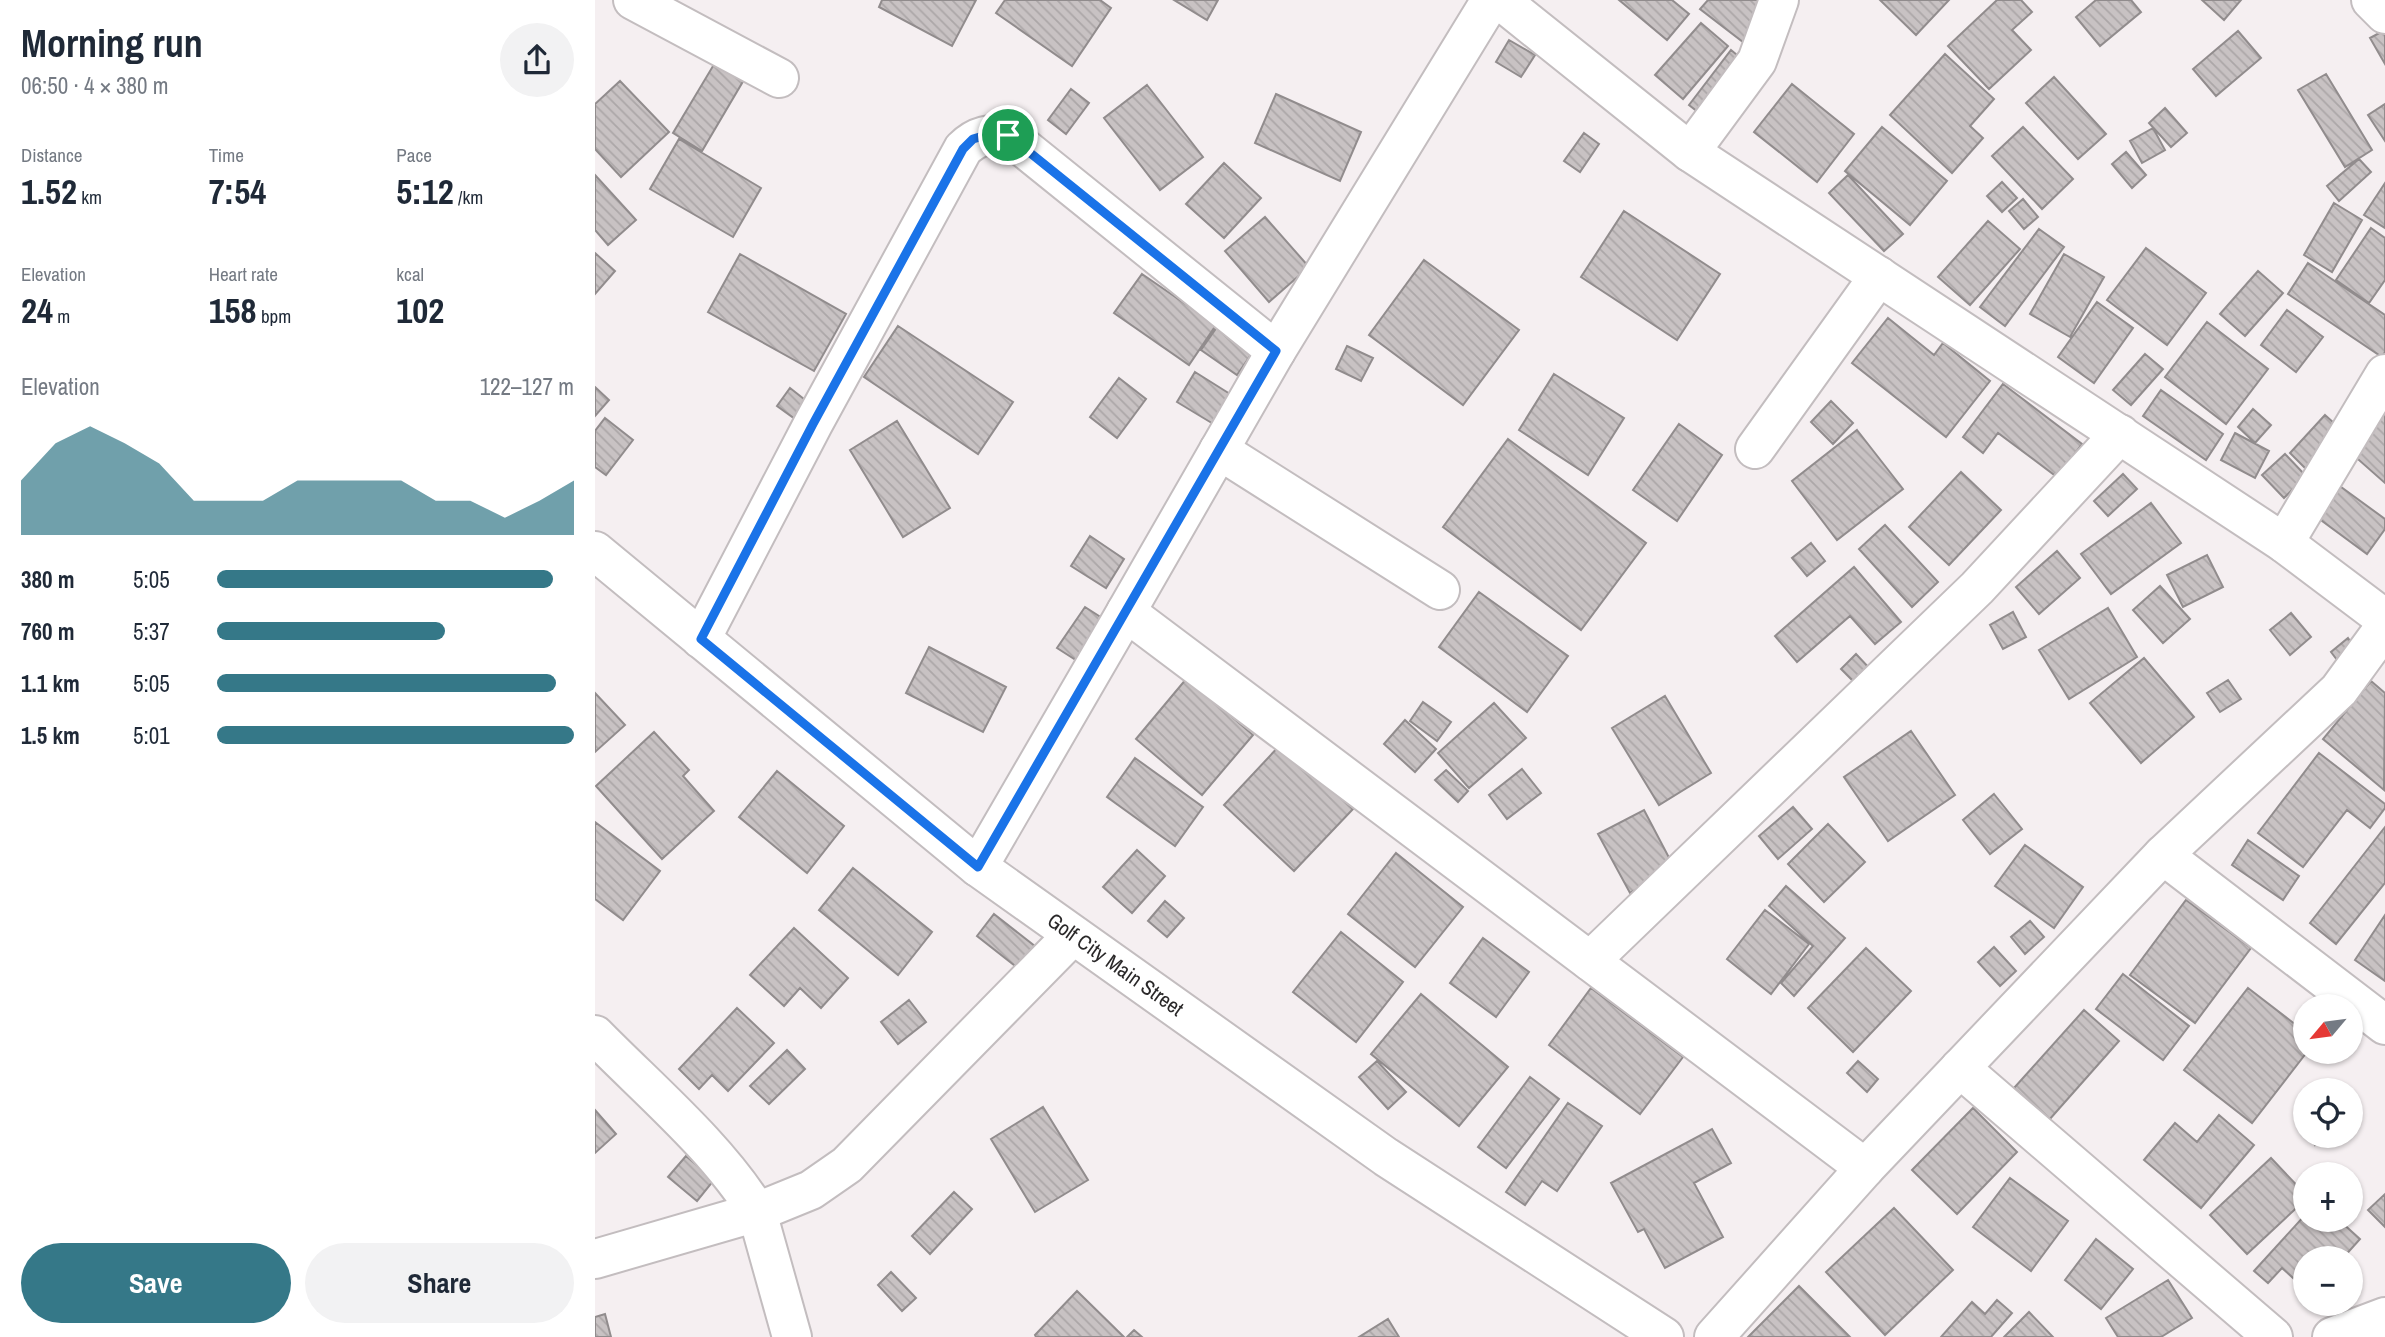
<!DOCTYPE html>
<html lang="en">
<head>
<meta charset="utf-8">
<style>
  body { margin:0; font-family:"Archivo Narrow",sans-serif; background:#f2f2f3; color:#1f2937; height:100vh; display:flex; flex-direction:column; font-size:26px; white-space:nowrap }
  * { box-sizing:border-box; margin:0 }
  p { font-size:23px; color:#747a83 }
  .icon { flex:none; width:38px; height:38px; fill:none; stroke:currentColor; stroke-width:2; stroke-linecap:round; stroke-linejoin:round }
  .map { position:relative; flex:1; overflow:hidden }
  .panel { display:flex; flex-direction:column; background:#fff; width:595px }
  .panel>* { flex:none }
  .needle { width:46px; rotate:241deg }
  .controls { position:absolute; left:1698px; top:994px; display:grid; gap:14px }
  .controls a { display:grid; place-items:center; width:70px; height:70px; border-radius:50%; background:#fff; box-shadow:0 2px 5px #0004; font-size:35px }
  .pin { position:absolute; display:grid; place-items:center; width:60px; height:60px; color:#fff; margin:-30px; border:4px solid #fff; border-radius:50%; box-shadow:0 2px 7px #0007 }
  .round { display:grid; place-items:center; flex:none; width:74px; height:74px; border-radius:37px; background:#f2f2f3 }
  .head { display:flex; align-items:center; justify-content:space-between; height:119px; padding:0 21px }
  h1 { font-size:38px; font-weight:700; line-height:52px }
  .figures { display:grid; grid-template-columns:repeat(3,1fr); gap:10px; height:119px; padding:7px 21px }
  .figures div { display:grid; align-content:center }
  .figures b { font-size:35px; font-weight:700 }
  .figures small { font-size:19px; font-weight:400 }
  .figures p { font-size:19px }
  .chart { height:196px; padding:14px 21px }
  .chart p { display:flex; justify-content:space-between }
  .chart svg { width:100%; height:126px; margin-top:7px; fill:#357888; opacity:.7 }
  .primary-button { display:flex; gap:14px; margin-top:auto; padding:14px 21px }
  .primary-button a { flex:1; height:80px; border-radius:42px; background:#357888; color:#fff; font-size:28px; font-weight:700; line-height:80px; text-align:center }
  .primary-button a+a { background:#f2f2f3; color:#1f2937 }
  ul { padding:0 21px; list-style:none; font-size:23px }
  li { display:grid; grid-template-columns:112px 84px 1fr; align-items:center; height:52px }
  li i { height:18px; border-radius:9px; background:#357888 }
  main { display:flex; flex:1; min-height:0 }
  .map>svg:first-child { display:block }
</style>
</head>
<body>
<main>
<section class="panel">
<div class="head"><div><h1>Morning run</h1><p>06:50 · 4 × 380 m</p></div><a class="round"><svg class="icon" aria-label="share" viewBox="0 0 24 24"><path d="M12 15V3M7 8l5-5 5 5M5 13v7h14v-7"/></svg></a></div>
<div class="figures">
<div><p>Distance</p><b>1.52<small> km</small></b></div>
<div><p>Time</p><b>7:54</b></div>
<div><p>Pace</p><b>5:12<small> /km</small></b></div>
</div>
<div class="figures">
<div><p>Elevation</p><b>24<small> m</small></b></div>
<div><p>Heart rate</p><b>158<small> bpm</small></b></div>
<div><p>kcal</p><b>102</b></div>
</div>
<div class="chart"><p><span>Elevation</span>122–127 m</p>
<svg viewBox="0 0 160 44" preserveAspectRatio="none"><path d="M0 44V25L10 12L20 6L30 12L40 19L50 32L60 32L70 32L80 25L90 25L100 25L110 25L120 32L130 32L140 38L150 32L160 25V44z"/></svg>
</div>
<ul>
<li><b>380 m</b>5:05<i style="width:94%"></i></li>
<li><b>760 m</b>5:37<i style="width:64%"></i></li>
<li><b>1.1 km</b>5:05<i style="width:95%"></i></li>
<li><b>1.5 km</b>5:01<i style="width:100%"></i></li>
</ul>
<div class="primary-button"><a>Save</a><a>Share</a></div>
</section>
<div class="map">
<svg width="1790" height="1337" viewBox="0 0 1790 1337">
  <defs>
    <pattern id="building-back-hatch" width="6" height="6" patternUnits="userSpaceOnUse" patternTransform="scale(1.75)"><rect width="6" height="6" fill="#c8c2c3"/><path d="M-1 5l2 2M0 0l6 6M5-1l2 2" fill="none" stroke="#aca7a8"/></pattern>
  </defs>
  <rect width="100%" height="100%" fill="#f5eff1"/>
  <!-- building -->
  <path fill="url(#building-back-hatch)" stroke="#918c8d" stroke-width="2" d="M287 0H381L357 46 284 7Z
    M410 0H505L516 8 477 66 401 13Z
    M579 0H623L612 20Z
    M1024 0H1077L1094 14 1072 40Z
    M1113 0H1172L1177 4 1148 42 1105 9Z
    M1285 0H1354L1321 35Z
    M1402 0H1426L1437 12 1417 30 1436 50 1394 89 1353 46Z
    M1501 0H1536L1546 12 1505 46 1481 17Z
    M1607 0H1646L1629 20Z
    M1106 23 1133 46 1088 99 1060 75Z
    M1790 30V64L1775 38Z
    M1643 31 1666 58 1621 96 1598 69Z
    M914 40 940 55 926 77 901 62Z
    M1136 50 1154 65 1112 119 1094 105Z
    M1350 54 1399 99 1375 126 1388 138 1357 173 1295 115Z
    M121 61 150 78 107 151 78 133Z
    M1731 74 1777 150 1750 167 1703 90Z
    M1459 77 1511 134 1483 159 1431 103Z
    M25 81 74 132 26 177 0 149V104Z
    M1197 84 1259 134 1222 182 1159 132Z
    M552 85 608 157 565 190 509 118Z
    M476 89 494 103 471 134 453 120Z
    M681 94 766 132 745 181 660 143Z
    M1790 104V141L1773 115Z
    M1570 108 1592 133 1576 147 1554 123Z
    M1287 127 1352 181 1315 225 1250 171Z
    M1428 127 1478 179 1447 209 1397 156Z
    M1558 128 1570 150 1547 163 1535 141Z
    M989 133 1004 144 985 172 969 161Z
    M84 139 166 188 138 237 55 189Z
    M1531 152 1551 175 1537 188 1517 164Z
    M1764 159 1776 172 1744 201 1732 186Z
    M629 163 666 198 629 238 591 204Z
    M0 175 41 220 13 245 0 230Z
    M1253 175 1308 234 1289 251 1234 193Z
    M1407 182 1422 198 1407 212 1392 196Z
    M1790 183V228L1769 215Z
    M1428 199 1443 217 1429 229 1414 211Z
    M1739 203 1767 220 1737 272 1709 255Z
    M1029 211 1125 274 1082 340 986 277Z
    M670 217 714 267 674 302 630 251Z
    M1393 221 1425 249 1375 305 1343 277Z
    M1776 228 1790 238V280L1774 303 1741 280Z
    M1444 229 1469 247 1410 326 1385 307Z
    M1551 248 1611 293 1572 345 1512 300Z
    M0 253 20 271 0 294Z
    M145 254 251 314 219 371 113 312Z
    M1469 254 1509 277 1475 337 1435 314Z
    M829 260 924 330 868 405 774 335Z
    M1713 263 1790 315V352L1787 357 1693 294Z
    M1663 271 1688 293 1650 336 1625 314Z
    M547 274 621 325 594 365 519 313Z
    M1502 302 1538 328 1499 383 1463 357Z
    M1692 310 1728 337 1701 372 1666 345Z
    M629 317 664 343 642 375 606 350Z
    M1293 318 1339 355 1348 343 1395 381 1351 437 1257 363Z
    M1612 322 1673 369 1631 424 1570 377Z
    M303 326 418 402 383 454 269 377Z
    M752 346 778 358 766 381 741 369Z
    M1550 354 1568 369 1536 405 1518 390Z
    M600 372 643 399 625 428 582 402Z
    M959 374 1029 418 993 475 924 430Z
    M524 378 551 399 522 438 495 417Z
    M1408 384 1487 444 1462 477 1403 433 1388 453 1368 437Z
    M0 387 14 400 0 416Z
    M195 388 219 407 207 424 182 406Z
    M1566 390 1628 434 1611 460 1548 416Z
    M1236 401 1258 423 1238 444 1216 422Z
    M1658 409 1676 425 1660 443 1643 427Z
    M1790 413V483L1756 453Z
    M1730 415 1749 432 1713 471 1695 453Z
    M10 418 38 440 11 475 0 467V431Z
    M302 421 355 508 308 537 255 450Z
    M1084 424 1127 455 1082 521 1038 490Z
    M1262 430 1308 489 1242 540 1197 481Z
    M1640 433 1674 451 1660 478 1626 460Z
    M913 439 1051 543 986 630 848 527Z
    M1690 454 1711 476 1689 498 1667 475Z
    M1366 472 1406 510 1354 565 1314 527Z
    M1528 474 1542 489 1513 516 1499 501Z
    M1742 484 1790 519V529L1772 554 1719 515Z
    M1556 503 1586 543 1516 594 1486 554Z
    M1290 525 1343 582 1317 607 1264 549Z
    M495 536 529 559 511 588 476 566Z
    M1216 543 1230 561 1212 576 1197 558Z
    M1462 551 1485 578 1444 614 1421 587Z
    M1612 555 1628 587 1588 607 1572 575Z
    M1259 567 1306 622 1280 644 1255 616 1202 662 1180 636Z
    M1565 586 1595 619 1568 643 1538 610Z
    M884 592 973 656 932 712 844 647Z
    M490 607 518 625 490 666 462 648Z
    M1513 608 1542 657 1474 699 1444 650Z
    M1418 612 1431 637 1408 649 1395 625Z
    M1696 613 1716 637 1695 655 1675 630Z
    M1753 638 1766 656 1749 669 1736 652Z
    M334 647 411 687 388 732 311 693Z
    M1261 654 1277 671 1263 686 1246 669Z
    M1549 658 1599 717 1546 763 1495 703Z
    M592 678 658 735 607 795 541 739Z
    M1633 680 1646 699 1625 712 1612 693Z
    M1776 681 1790 693 1789 790 1728 739Z
    M0 693 30 725 0 752Z
    M1070 696 1116 773 1064 805 1017 728Z
    M828 702 856 722 842 741 815 721Z
    M899 703 931 738 874 788 843 753Z
    M810 720 841 749 820 772 789 744Z
    M1316 731 1360 795 1293 841 1249 777Z
    M59 732 94 770 88 776 119 811 67 859 1 786Z
    M687 743 758 809 699 871 629 805Z
    M1724 753 1790 804V808L1775 828 1752 810 1708 867 1663 833Z
    M540 758 608 807 580 846 512 797Z
    M927 769 946 793 912 819 894 795Z
    M851 770 873 791 863 802 840 780Z
    M182 771 249 826 212 873 144 817Z
    M1399 794 1427 829 1395 854 1368 820Z
    M1198 807 1217 829 1183 859 1164 836Z
    M1049 810 1080 869 1035 893 1003 834Z
    M0 822 65 871 28 920 0 899Z
    M1233 824 1270 862 1229 902 1193 864Z
    M1790 827V883L1741 944 1715 923Z
    M1653 840 1704 876 1688 900 1637 865Z
    M1430 845 1488 887 1459 928 1400 886Z
    M542 850 570 876 537 913 508 887Z
    M801 853 868 907 820 967 753 914Z
    M258 868 337 932 303 975 224 910Z
    M1191 886 1250 938 1199 996 1186 983 1218 946 1174 906Z
    M1591 900 1656 948 1600 1023 1535 975Z
    M570 901 589 918 572 937 553 921Z
    M1170 910 1214 944 1176 994 1132 959Z
    M399 914 441 947 424 969 382 936Z
    M1790 915V981L1760 960Z
    M1435 921 1449 937 1430 954 1416 937Z
    M199 928 253 978 226 1008 205 988 189 1006 155 975Z
    M746 932 808 982 761 1042 698 992Z
    M888 938 934 972 901 1017 855 983Z
    M1399 947 1421 971 1405 986 1383 962Z
    M1271 948 1316 991 1258 1052 1213 1008Z
    M1528 974 1594 1026 1568 1060 1501 1009Z
    M996 988 1088 1057 1045 1114 954 1045Z
    M1653 988 1710 1032 1712 1052 1657 1123 1589 1070Z
    M826 994 913 1067 864 1126 776 1054Z
    M314 1000 331 1022 303 1044 286 1022Z
    M142 1008 179 1043 133 1091 117 1075 104 1089 84 1069Z
    M1489 1010 1524 1041 1454 1120 1419 1088Z
    M192 1050 210 1069 174 1104 155 1086Z
    M782 1061 811 1092 793 1109 764 1077Z
    M1263 1061 1283 1079 1272 1092 1252 1073Z
    M935 1077 964 1099 911 1168 883 1147Z
    M973 1103 1007 1126 962 1191 947 1181 930 1205 911 1192Z
    M448 1107 493 1180 440 1212 396 1139Z
    M1378 1108 1422 1152 1362 1214 1317 1170Z
    M0 1110 21 1134 0 1153Z
    M1624 1115 1659 1145 1606 1208 1549 1160 1580 1123 1602 1142Z
    M1117 1129 1136 1163 1099 1183 1128 1237 1070 1268 1049 1229 1043 1232 1016 1183Z
    M1715 1136H1735L1720 1145Z
    M91 1156 119 1180 102 1201 73 1177Z
    M1676 1158 1710 1194V1200L1652 1254 1615 1215Z
    M1415 1178 1473 1221 1436 1271 1378 1227Z
    M359 1192 377 1209 335 1254 317 1236Z
    M1790 1194V1227L1773 1210Z
    M1299 1208 1358 1270 1290 1335 1231 1272Z
    M1710 1215V1220H1744L1765 1239 1748 1258H1710V1289L1687 1268 1673 1283 1659 1271Z
    M1501 1239 1538 1269 1506 1309 1470 1280Z
    M296 1272 321 1298 307 1311 283 1285Z
    M1573 1280 1597 1318 1566 1337H1523L1511 1318Z
    M1204 1286 1255 1337H1153Z
    M482 1291 529 1337H441L440 1335Z
    M1402 1300 1417 1313 1396 1337H1346L1377 1302 1390 1314Z
    M1434 1312 1458 1337H1409Z
    M10 1314 16 1337H0V1317Z
    M793 1319 804 1337H764Z
    M539 1330 547 1337H532Z"/>
  <g fill="none" stroke-linecap="round" stroke-linejoin="round">
    <defs>
      <g id="minor">
        <path d="M38 0 184 78"/>
        <path d="M905 0 1095 152"/>
        <path d="M1184 0 1162 61 1095 152 1689 543 1790 619"/>
        <path d="M1776 0 1790 14"/>
        <path d="M1160 449 1284 276"/>
        <path d="M624 450 845 590"/>
        <path d="M1689 543 1790 374"/>
        <path id="s1" d="M0 551 383 867 791 1157 1069 1337"/>
        <path d="M531 612 681 351 896 0"/>
        <path d="M1790 627 1744 690 1568 855 1790 1025"/>
        <path d="M106 639 218 424 368 149C382 135 394 134 413 135L681 351"/>
        <path d="M383 867 531 612 1270 1168"/>
        <path d="M995 961 1382 588 1525 434"/>
        <path d="M0 1035C54 1090 122 1147 162 1212L216 1190 252 1165 478 935"/>
        <path d="M1365 1068 1678 1337"/>
        <path d="M0 1259 162 1212 197 1337"/>
        <path d="M1119 1337 1270 1168 1568 855"/>
        <path d="M1737 1337 1790 1317"/>
      </g>
    </defs>
    <!-- minor casing -->
    <use href="#minor" stroke="#c3bdbf" stroke-width="42"/>
    <!-- minor -->
    <use href="#minor" stroke="#fff" stroke-width="38"/>
  </g>
  <g fill="none" stroke-linecap="round" stroke-linejoin="round">
    <defs>
      <path id="route" d="M395 134 413 135 681 351 383 867 106 639 218 424 368 149 378 139Z"/>
    </defs>
    <!-- route casing -->
    <use href="#route" stroke="#fff" stroke-width="14"/>
    <!-- route -->
    <use href="#route" stroke="#1a73e8" stroke-width="9"/>
  </g>
  <g text-anchor="middle" stroke-width="5" stroke-linejoin="round" paint-order="stroke">
    <!-- street labels -->
    <g font-size="21" fill="#2a2829" stroke="#fff">
      <text dy="7" stroke="none"><textPath href="#s1" startOffset="665">Golf City Main Street</textPath></text>
    </g>
  </g>
</svg>
<div class="controls">
<a><svg class="needle" viewBox="-14 -14 28 28"><path d="M0-13l5 13h-10z" fill="#e53935"/><path d="M0 13l5-13h-10z" fill="#747a83"/></svg></a>
<a><svg class="icon" aria-label="locate" viewBox="0 0 24 24"><circle cx="12" cy="12" r="6"/><path d="M12 2v4M12 18v4M2 12h4M18 12h4"/></svg></a>
<a>+</a>
<a>−</a>
</div>
<div class="pin" style="left:413px;top:135px;background:#1e9e55"><svg class="icon" aria-label="arrive" viewBox="0 0 24 24"><path d="M6 21V4h12l-3 4 3 4H6"/></svg></div>
</div>
</main>
</body>
</html>
